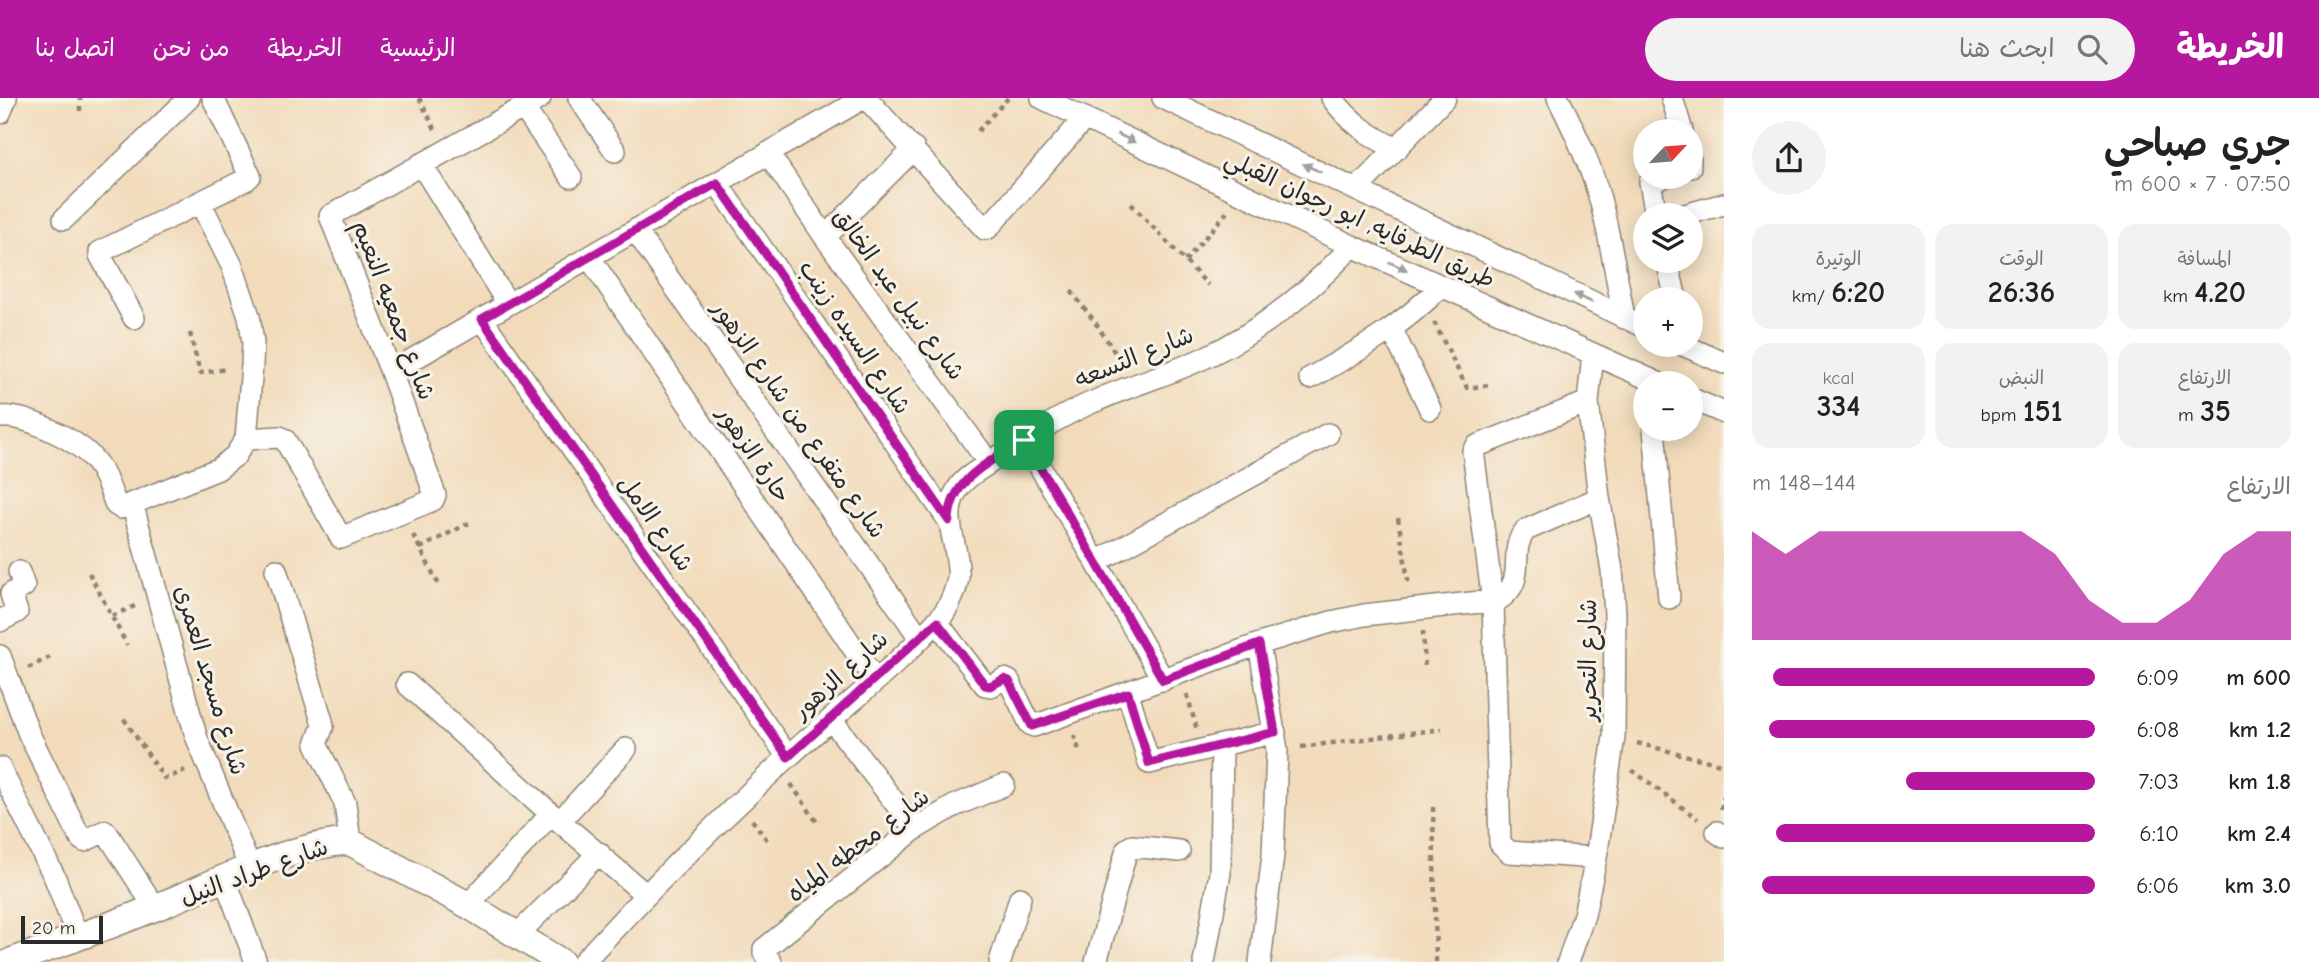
<!DOCTYPE html>
<html lang="ar">
<head>
<meta charset="utf-8">
<style>
  body { margin:0; font-family:"Comic Neue","Playpen Sans Arabic",sans-serif; background:#f2f2f2; color:#222; direction:rtl; height:100vh; display:flex; flex-direction:column; font-size:26px; white-space:nowrap }
  * { box-sizing:border-box; margin:0 }
  p { font-size:23px; color:#767676 }
  .icon { flex:none; width:38px; height:38px; fill:none; stroke:currentColor; stroke-width:2; stroke-linecap:round; stroke-linejoin:round }
  .map { position:relative; flex:1; overflow:hidden; direction:ltr }
  .sheet { display:flex; flex-direction:column; background:#fff; width:595px }
  .sheet>* { flex:none }
  .needle { width:46px; rotate:64deg }
  .fabs { position:absolute; left:1633px; top:21px; display:grid; gap:14px }
  .fabs a { display:grid; place-items:center; width:70px; height:70px; border-radius:50%; background:#fff; box-shadow:0 4px 18px #0003; font-size:35px }
  .scale { position:absolute; left:21px; bottom:18px; width:82px; box-sizing:border-box; padding-left:7px; border:4px solid #2b2b2b; border-top:0; font-size:19px; line-height:24px; white-space:nowrap; color:#2b2b2b; -webkit-text-stroke:5px #f7f3e8; paint-order:stroke }
  .pin { position:absolute; display:grid; place-items:center; width:60px; height:60px; color:#fff; margin:-30px; border-radius:14px; box-shadow:0 4px 10px #0006 }
  .round { display:grid; place-items:center; flex:none; width:74px; height:74px; border-radius:37px; background:#f2f2f2 }
  .headline { display:flex; align-items:center; justify-content:space-between; height:119px; padding:0 28px }
  h1 { font-size:38px; font-weight:600; line-height:52px }
  .figures { display:grid; grid-template-columns:repeat(3,1fr); gap:10px; height:119px; padding:7px 28px }
  .figures div { display:grid; align-content:center; border-radius:18px; background:#f2f2f2; text-align:center }
  .figures b { font-size:30px; font-weight:600 }
  .figures small { font-size:19px; font-weight:400 }
  .figures p { font-size:19px }
  .chart { height:196px; padding:14px 28px }
  .chart p { display:flex; justify-content:space-between }
  .chart svg { width:100%; height:126px; margin-top:7px; fill:#b5179e; opacity:.7 }
  ul { padding:0 28px; list-style:none; font-size:23px }
  li { display:grid; grid-template-columns:112px 84px 1fr; align-items:center; height:52px }
  li i { height:18px; border-radius:9px; background:#b5179e }
  header { display:flex; align-items:center; gap:42px; box-sizing:border-box; height:98px; padding:0 35px; background:#b5179e; color:#fff }
  header strong { font-size:33px }
  nav { display:flex; gap:38px; margin-inline-start:auto; font-size:24px }
  .search { width:490px; height:63px; background:#f2f2f2; display:flex; align-items:center; gap:18px; box-sizing:border-box; padding:0 24px; border-radius:38px; color:#767676; font-size:26px }
  main { display:flex; flex:1; min-height:0 }
  .map>svg:first-child { display:block }
</style>
</head>
<body>
<header>
<strong>الخريطة</strong>
<div class="search"><svg class="icon" aria-label="search" viewBox="0 0 24 24"><circle cx="10" cy="10" r="6"/><path d="M15 15l6 6"/></svg>ابحث هنا</div>
<nav><a>الرئيسية</a><a>الخريطة</a><a>من نحن</a><a>اتصل بنا</a></nav>
</header>
<main>
<section class="sheet">
<div class="headline"><div><h1>جري صباحي</h1><p>07:50 · 7 × 600 m</p></div><a class="round"><svg class="icon" aria-label="share" viewBox="0 0 24 24"><path d="M12 15V3M7 8l5-5 5 5M5 13v7h14v-7"/></svg></a></div>
<div class="figures">
<div><p>المسافة</p><b>4.20<small> km</small></b></div>
<div><p>الوقت</p><b>26:36</b></div>
<div><p>الوتيرة</p><b>6:20<small> /km</small></b></div>
</div>
<div class="figures">
<div><p>الارتفاع</p><b>35<small> m</small></b></div>
<div><p>النبض</p><b>151<small> bpm</small></b></div>
<div><p>kcal</p><b>334</b></div>
</div>
<div class="chart"><p><span>الارتفاع</span>144–148 m</p>
<svg viewBox="0 0 160 44" preserveAspectRatio="none"><path d="M0 44V6L10 14L20 6L30 6L40 6L50 6L60 6L70 6L80 6L90 14L100 30L110 38L120 38L130 30L140 14L150 6L160 6V44z"/></svg>
</div>
<ul>
<li><b>600 m</b>6:09<i style="width:94%"></i></li>
<li><b>1.2 km</b>6:08<i style="width:95%"></i></li>
<li><b>1.8 km</b>7:03<i style="width:55%"></i></li>
<li><b>2.4 km</b>6:10<i style="width:93%"></i></li>
<li><b>3.0 km</b>6:06<i style="width:97%"></i></li>
</ul>
</section>
<div class="map">
<svg width="1724" height="864" viewBox="0 0 1724 864">
  <rect width="100%" height="100%" fill="#f7f3e8"/>
  <filter id="ink" filterUnits="userSpaceOnUse"><feTurbulence type="fractalNoise" baseFrequency=".0143" numOctaves="2"/><feDisplacementMap in="SourceGraphic" scale="14" xChannelSelector="R" yChannelSelector="G"/><feConvolveMatrix kernelMatrix="1 2 1 2 8 2 1 2 1" color-interpolation-filters="sRGB"/></filter>
  <filter id="wash" filterUnits="userSpaceOnUse"><feTurbulence type="fractalNoise" baseFrequency=".00686" numOctaves="4" result="noise"/><feDisplacementMap in="SourceGraphic" scale="28" xChannelSelector="R" yChannelSelector="G"/><feGaussianBlur stdDeviation="1.57" result="paint"/><feColorMatrix in="noise" values="0 0 0 0 0 0 0 0 0 0 0 0 0 0 0 0 0 1.4 0 .05"/><feComposite in="paint" operator="in"/></filter>
  <g filter="url(#wash)">
    <rect width="100%" height="100%" fill="#f2dbbb"/>
  </g>
  <g filter="url(#ink)">
    <g fill="none" stroke-linecap="round" stroke-linejoin="round">
      <defs>
        <path id="minor" d="M579 0 615 53
          M1042 0 1352 148 1658 285
          M1163 0 1645 229
          M1332 0C1350 24 1369 38 1397 51
          M1558 0C1577 37 1595 76 1604 117 1612 151 1618 186 1624 220
          M1672 0 1682 33
          M523 9 571 79
          M0 15 6 0
          M768 55 825 139 989 365
          M1690 62V69
          M421 66 508 206
          M717 85 949 423
          M1357 91 1445 0
          M1656 117 1650 84 1664 79
          M1684 117 1724 106
          M64 121 189 0
          M635 132 920 540
          M825 139 914 51
          M589 159 875 582
          M1667 163 1676 201
          M134 220 100 157V154L247 81 250 78 213 0
          M482 221 788 659
          M1392 232 1430 311
          M1683 247 1724 265
          M391 274 860 2H868L985 131 988 130 1085 20
          M1310 280C1359 253 1401 229 1441 188
          M1690 300 1724 315
          M1588 304 1477 348 1473 353 1493 504 1500 745 1509 754 1596 760
          M0 319C25 316 78 342 94 362 105 374 110 392 116 407L121 410 218 371 235 358 246 341 252 267 253 244 249 218 232 168 200 104
          M1654 331 1669 500
          M246 341 280 339 285 342 341 440 433 402 435 397 391 274 330 118 540 0
          M1024 342 1096 464 1163 582
          M132 405 196 638 250 770
          M1096 464 1328 336
          M276 472 322 623 323 628 316 646 345 705 350 744
          M0 523 17 514 11 496 24 488 19 474
          M937 524 985 587 991 588 1004 581 1009 583 1030 626 1034 628 1259 546 1331 524 1364 517 1498 502C1530 482 1506 453 1526 432L1599 400
          M1259 546 1277 652 1273 757 1260 864
          M0 558 29 636 81 741 84 743 105 733 107 735 155 810
          M407 586 551 716 645 796
          M1128 595 1149 665 1275 634
          M831 621 915 731
          M0 670 55 780 78 840
          M560 723 626 651
          M1717 734 1724 739
          M225 781 256 864
          M468 807 551 716
          M516 838 599 755
          M583 864C648 793 716 725 787 660 839 612 898 569 944 515 951 504 956 493 958 480 961 450 939 421 957 392 966 377 985 369 998 359 1031 336 1063 316 1100 301 1134 286 1170 276 1204 260 1262 233 1309 194 1352 148
          M771 864 764 855V851L915 731 954 708 1004 687
          M1000 864 1020 800
          M1096 864 1127 751 1132 748 1179 753
          M1204 864 1220 775 1222 648
          M1568 864 1584 817 1596 760 1614 639 1615 516 1612 472 1599 400 1588 304 1593 256"/>
        <path id="tertiary" d="M10 864C61 845 113 827 164 806 215 785 297 744 350 744L468 807 561 864"/>
      </defs>
      <!-- minor casing -->
      <use href="#minor" stroke="#8e8373" stroke-width="24"/>
      <!-- tertiary casing -->
      <use href="#tertiary" stroke="#8e8373" stroke-width="29"/>
      <!-- path -->
      <path stroke="#8e8373" stroke-width="4.5" stroke-dasharray="5 5" stroke-linecap="butt" d="M419 0 436 33
        M80 13V0
        M978 33 1008 0
        M1131 106 1208 187
        M1185 163 1228 113
        M1071 193 1095 224 1123 267
        M1434 224 1467 290 1490 287
        M190 235 200 275 227 271
        M1398 420 1409 488
        M413 437 440 489
        M420 450 471 424
        M89 475 127 547
        M112 518 137 507
        M1423 533 1425 572
        M28 570 50 559
        M1187 596 1197 632
        M124 621 164 680H168L185 672
        M1074 637 1079 652
        M1637 645 1724 667
        M1301 649 1442 631
        M1632 672 1698 721
        M791 686 819 727
        M1433 709 1436 864
        M1721 711 1724 698
        M752 722 767 742"/>
      <!-- minor -->
      <use href="#minor" stroke="#fff" stroke-width="21"/>
      <!-- tertiary -->
      <use href="#tertiary" stroke="#fff" stroke-width="26"/>
    </g>
    <!-- one-way arrows -->
    <defs><path id="oneway-solid" d="M-6-.8H1V-3.2L6.5 0L1 3.2V.8H-6Z" transform="scale(1.75)"/></defs>
    <g fill="#a0a0a0">
      <use href="#oneway-solid" transform="translate(1126 40) rotate(26)"/>
      <use href="#oneway-solid" transform="translate(1312 70) rotate(-155)"/>
      <use href="#oneway-solid" transform="translate(1398 168) rotate(24)"/>
      <use href="#oneway-solid" transform="translate(1583 200) rotate(-154)"/>
    </g>
  </g>
  <g fill="none" stroke-linecap="round" stroke-linejoin="round" filter="url(#ink)">
    <defs>
      <path id="route" d="M717 85 949 423C950 380 992 363 1024 342L1096 464 1163 582 1259 546 1275 634 1149 665 1128 595 1032 628 1009 583 1004 581 990 588 985 587 937 524 788 659 482 221Z"/>
    </defs>
    <!-- route casing -->
    <use href="#route" stroke="#fff" stroke-width="14"/>
    <!-- route -->
    <use href="#route" stroke="#b5179e" stroke-width="9"/>
  </g>
  <g text-anchor="middle" stroke-width="6" stroke-linejoin="round" paint-order="stroke">
    <!-- street labels -->
    <g font-size="24" fill="#2b2b2b" stroke="#f7f3e8">
      <text transform="translate(1360 121) rotate(25)" y="8">طريق الطرفايه, ابو رجوان القبلي</text>
      <text transform="translate(899 196) rotate(54)" y="8">شارع نبيل عبد الخالق</text>
      <text transform="translate(394 212) rotate(69)" y="8">شارع جمعيه النعيم</text>
      <text transform="translate(855 239) rotate(56)" y="8">شارع السيده زينب</text>
      <text transform="translate(1134 259) rotate(-22)" y="8">شارع التسعه</text>
      <text transform="translate(799 321) rotate(55)" y="8">شارع متفرع من شارع الزهور</text>
      <text transform="translate(754 356) rotate(56)" y="8">حارة الزهور</text>
      <text transform="translate(656 425) rotate(55)" y="8">شارع الامل</text>
      <text transform="translate(1588 562) rotate(-90)" y="8">شارع التحرير</text>
      <text transform="translate(840 577) rotate(-42)" y="8">شارع الزهور</text>
      <text transform="translate(211 582) rotate(73)" y="8">شارع مسجد العمرى</text>
      <text transform="translate(858 747) rotate(-37)" y="8">شارع محطه المياه</text>
      <text transform="translate(254 774) rotate(-20)" y="8">شارع طراد النيل</text>
    </g>
  </g>
</svg>
<div class="fabs">
<a><svg class="needle" viewBox="-14 -14 28 28"><path d="M0-13l5 13h-10z" fill="#e53935"/><path d="M0 13l5-13h-10z" fill="#767676"/></svg></a>
<a><svg class="icon" aria-label="layers" viewBox="0 0 24 24"><path d="M12 4l9 5-9 5-9-5zM3 14l9 5 9-5"/></svg></a>
<a>+</a>
<a>−</a>
</div>
<div class="scale">20 m</div>
<div class="pin" style="left:1024px;top:342px;background:#1e9e55"><svg class="icon" aria-label="arrive" viewBox="0 0 24 24"><path d="M6 21V4h12l-3 4 3 4H6"/></svg></div>
</div>
</main>
</body>
</html>
